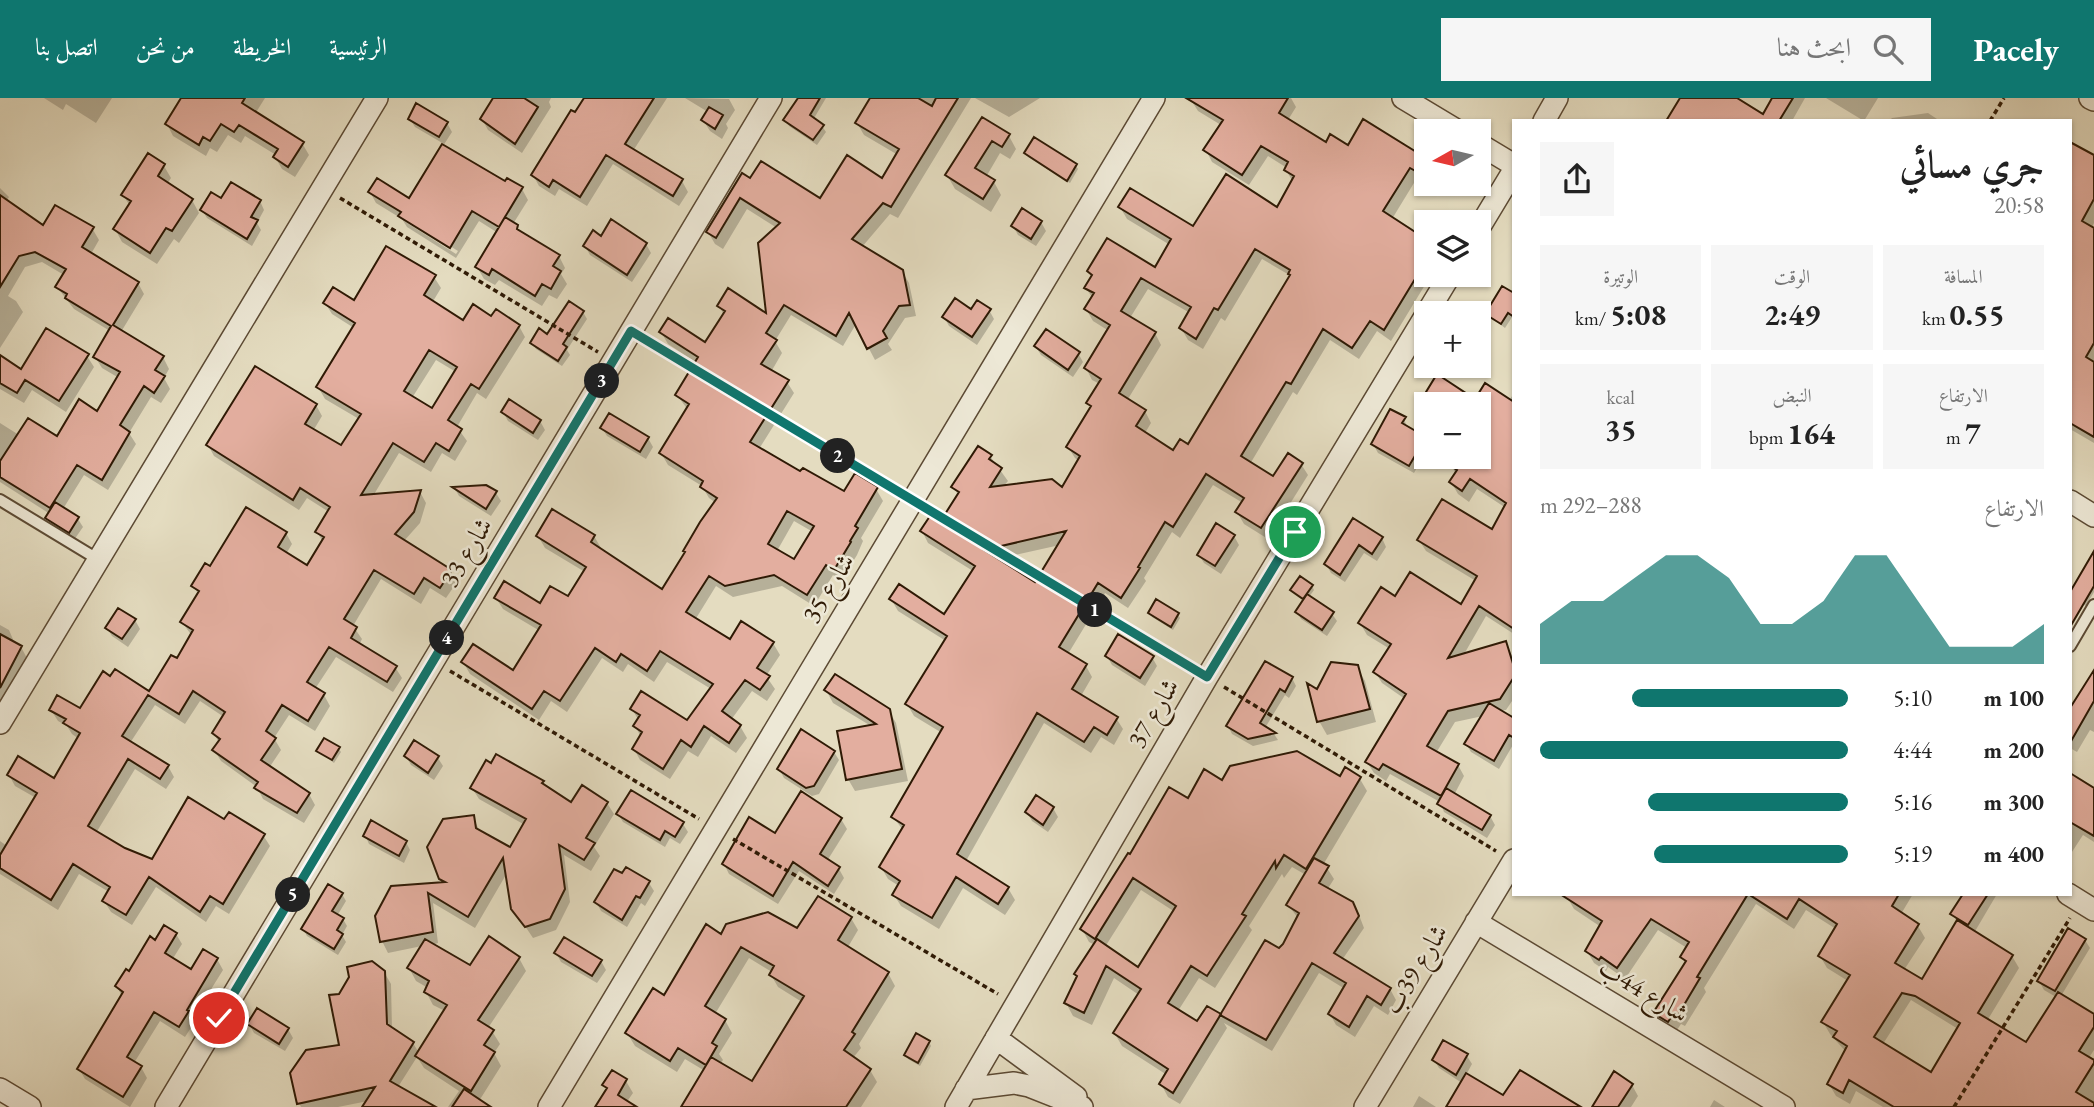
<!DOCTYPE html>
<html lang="ar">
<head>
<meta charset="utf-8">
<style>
  body { margin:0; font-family:"EB Garamond",Amiri,serif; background:#f6f6f6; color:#222; direction:rtl; height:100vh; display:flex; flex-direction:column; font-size:26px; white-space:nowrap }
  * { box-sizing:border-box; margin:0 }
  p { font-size:23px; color:#767676 }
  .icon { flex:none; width:38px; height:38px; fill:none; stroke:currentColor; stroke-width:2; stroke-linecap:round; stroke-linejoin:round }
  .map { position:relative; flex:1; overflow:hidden; direction:ltr }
  .side { position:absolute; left:1512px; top:21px; width:560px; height:777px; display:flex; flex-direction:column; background:#fff; border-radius:0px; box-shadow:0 2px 5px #0004; direction:rtl }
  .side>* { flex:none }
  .needle { width:46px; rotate:262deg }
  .fabs { position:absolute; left:1414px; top:21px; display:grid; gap:14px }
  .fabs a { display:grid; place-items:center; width:77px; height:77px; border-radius:0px; background:#fff; box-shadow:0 2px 5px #0004; font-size:35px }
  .pin { position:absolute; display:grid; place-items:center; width:60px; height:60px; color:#fff; margin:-30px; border:4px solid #fff; border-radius:50%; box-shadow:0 2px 7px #0007 }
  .km { position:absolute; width:35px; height:35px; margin:-18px; border-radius:50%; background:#222; color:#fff; font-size:19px; line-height:35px; text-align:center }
  .round { display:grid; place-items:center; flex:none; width:74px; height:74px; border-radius:0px; background:#f6f6f6 }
  .head { display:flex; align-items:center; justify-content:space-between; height:119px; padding:0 28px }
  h1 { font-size:38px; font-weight:700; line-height:52px }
  .metrics { display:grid; grid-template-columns:repeat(3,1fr); gap:10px; height:119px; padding:7px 28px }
  .metrics div { display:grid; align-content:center; border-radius:0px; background:#f6f6f6; text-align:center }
  .metrics b { font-size:30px; font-weight:700 }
  .metrics small { font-size:19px; font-weight:400 }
  .metrics p { font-size:19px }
  .chart { height:196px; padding:14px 28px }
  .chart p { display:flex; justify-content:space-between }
  .chart svg { width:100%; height:126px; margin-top:7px; fill:#0f766e; opacity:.7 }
  ul { padding:0 28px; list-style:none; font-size:23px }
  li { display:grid; grid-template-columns:112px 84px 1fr; align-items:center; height:52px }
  li i { height:18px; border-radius:9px; background:#0f766e }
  header { display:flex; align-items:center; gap:42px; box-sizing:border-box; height:98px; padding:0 35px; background:#0f766e; color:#fff }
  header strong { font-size:33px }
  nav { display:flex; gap:38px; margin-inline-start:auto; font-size:24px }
  .search { width:490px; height:63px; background:#f6f6f6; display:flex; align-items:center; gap:18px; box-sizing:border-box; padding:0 24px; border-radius:0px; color:#767676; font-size:26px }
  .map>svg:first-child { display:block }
</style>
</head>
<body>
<header>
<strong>Pacely</strong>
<div class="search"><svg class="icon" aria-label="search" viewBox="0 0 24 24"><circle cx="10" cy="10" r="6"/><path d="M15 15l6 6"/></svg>ابحث هنا</div>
<nav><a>الرئيسية</a><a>الخريطة</a><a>من نحن</a><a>اتصل بنا</a></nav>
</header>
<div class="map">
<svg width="2094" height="1009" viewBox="0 0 2094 1009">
  <rect width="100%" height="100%" fill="#e4dcc0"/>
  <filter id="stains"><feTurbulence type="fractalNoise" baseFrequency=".00286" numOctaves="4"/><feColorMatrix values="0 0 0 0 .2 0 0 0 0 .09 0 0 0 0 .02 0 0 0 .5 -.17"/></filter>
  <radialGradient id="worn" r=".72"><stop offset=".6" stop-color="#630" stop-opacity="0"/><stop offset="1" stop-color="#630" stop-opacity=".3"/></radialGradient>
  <!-- shadow -->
  <path fill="#0003" fill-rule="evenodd" d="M44 0H112L96 25 66 6 63 12Z
    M183 0H265L255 16 302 45 309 57 295 79 282 71 275 59 276 57 245 38 241 45 228 37 217 54 210 50 206 58 173 38 167 26Z
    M495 0H551L549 4 551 9 522 55 488 32 482 21Z
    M587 0H667L633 53 682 83 688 94 679 108 613 66 587 108 559 91 555 98 539 88 533 77Z
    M685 0 729 1 735 12 726 26 728 30 722 41 710 33 703 22 708 14Z
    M799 0H826L813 22 822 28 826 34 817 47 789 28 785 22Z
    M876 0H971L898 120 890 116 862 149 902 173 909 185 916 218 905 220 888 246 892 252 875 262 856 226 843 248 791 217 775 243 782 255 771 274 787 284 794 295 759 351 801 375 845 395 876 391 883 403 861 440 863 443 857 457 841 483 833 477 814 508 782 488 733 499 716 488 695 522 730 544 773 545 780 557 766 578 775 591 767 603 752 593 731 622 740 628 747 640 736 655 711 638 698 659 688 653 670 681 640 662 634 651 641 639 635 628 639 623 632 611 687 624 711 591 667 564 654 584 628 566 623 574 602 560 567 614 551 603 539 622 470 576 463 564 513 574 540 533 503 511 496 500 540 508 568 501 585 474 545 450 538 438H594L601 450 599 452 662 493 716 405 709 400 702 388 668 367 661 355 688 312 677 297 697 265 668 246 661 234 705 246 724 217 719 208 768 218 777 130 747 111 723 151 715 146 708 134 751 83 821 102 882 82 898 57 864 37 857 25ZM794 423 813 434 795 464 777 453Z
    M975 0H1040L1009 19Z
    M1193 0H1291L1296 9 1288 22 1326 46 1349 50 1364 24 1426 62V86L1417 80 1392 121 1421 139 1426 130V177H1431L1391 243 1377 233 1359 261 1330 242 1297 297 1293 294 1250 366 1274 381 1301 366 1308 377 1268 441 1244 426 1237 414 1243 405 1213 387 1180 440 1172 434 1144 480 1146 483 1128 510 1105 495 1068 556 1086 568 1092 579 1081 598 1116 620 1123 631 1114 647 1101 639 1091 655 1044 625 966 763 1008 790 1015 802 1005 817 963 790 939 831 901 808 894 797 899 788 888 781 881 769 903 732 893 719 942 635 914 618 907 606 946 543 898 513 891 501 945 518 973 473 928 445 922 433 941 427 959 398 953 389 990 358 1008 383 1003 389 1062 391 1079 363 1075 360 1068 349 1092 311 1088 305 1100 286 1092 282 1086 270 1109 233 1093 223 1086 211 1093 201 1086 190 1093 180 1089 173 1156 172 1170 147 1127 121 1120 109 1193 131 1278 111 1293 84 1286 72 1287 70 1268 58 1249 87 1212 64 1206 52 1221 27 1198 13 1191 2ZM1262 161 1291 178 1188 349 1174 354 1145 335 1151 325 1145 313 1128 301 1161 247 1155 235 1130 220 1148 191 1190 215 1181 230 1188 242 1203 251 1221 220 1225 223ZM1060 447 1036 486 996 461Z
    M1682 0H1733L1764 18 1775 0H1805L1792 23H1668Z
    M1826 0H1878L1864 23Z
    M1928 15 1940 23H1889L1892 20Z
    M410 21 447 25 452 34 443 48 506 86 522 91 528 102 513 126 521 135 559 158 565 170 561 176 567 186 557 201 549 197 542 208 499 182 495 187 484 181 477 169 498 135 479 123 456 160 407 129 402 121 376 105 370 94 410 102 444 46 415 29ZM404 119 458 153 456 156 404 123Z
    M983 21 1009 38 1016 51 1010 61 1000 55 986 79 994 84 1001 97 991 114 955 91 947 77Z
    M1034 42 1076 68 1078 71 1070 85 1028 59 1026 55Z
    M2070 57 2094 59V125L2091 131 2094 133V345L2070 331Z
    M164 68 171 80 167 86 192 102 199 115 179 145 174 141 157 166 122 144 115 131 130 108 123 97Z
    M1426 86H1449L1443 96Z
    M0 90 9 99 1 111H0Z
    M222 102 260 103 264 112 257 125 261 132 252 148 207 120 202 112Z
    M1434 118 1444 124H1430Z
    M1041 124 1046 133 1036 148 1018 137 1013 128Z
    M0 130H92L99 142 91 156 138 185 144 196 121 234 163 259 169 271 164 280 170 291 161 305 151 299 129 335 136 346 108 392 84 377 63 411 78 421 83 429 74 442 52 429 47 420 50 416 0 384V325L19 337 57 341 97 315 119 280 102 270 95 259 110 233 74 211 57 189 64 177 42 164 25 169 8 198 16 203 23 214 0 250Z
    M601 140 646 146 651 155 632 184 590 157 585 148Z
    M434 179 441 190 432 205 463 224 492 221 519 228 525 239 486 301 477 295 457 329 467 343 455 363 442 355 431 374 399 355 373 398 420 394 426 405 420 425 404 443 450 473 457 484 446 500 430 490 421 506 381 481 353 528 362 541 359 547 395 569 402 580 393 594 336 559 315 591 324 597 330 608 315 633 289 617 274 640 281 652 269 670 309 696 315 707 304 725 263 701 257 689 221 663 214 652 219 645 214 635 224 619 200 603 185 626 155 607 130 645 168 668 174 679 166 691 135 671 96 735 153 764 224 724 263 737 270 748 229 816 216 808 206 824 156 789 132 827 111 814 104 803 109 794 79 776 58 812 0 776V743L7 748 36 700 15 688 9 677 54 682 79 641 72 636 67 628 58 623 51 612 80 613 149 596 177 563 192 538 182 524 199 497 193 488 211 471 286 435 292 446 286 456 308 469 323 444 317 434 329 414 307 400 299 412 214 358 208 347 316 307 322 318 313 333 341 350 359 321 325 301 318 289 354 230 332 216 325 205H354ZM436 262 456 274 433 312 412 300Z
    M1502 190 1514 216 1505 230 1487 216Z
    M989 212 994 221 977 247 949 228 944 219Z
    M583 214 587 221 567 252 570 257 562 268 536 251 532 245 548 238Z
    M1036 249 1078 255 1083 264 1073 279 1041 257Z
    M87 258 94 269 66 314 32 292 24 305 0 291V259L21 273Z
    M1428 294 1475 303H1509L1514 295V536L1486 518 1463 558 1506 545 1514 562V600L1506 612 1500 613 1514 622V645L1499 671 1471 654 1466 646 1483 618 1455 624 1436 655 1458 667 1464 678 1454 697 1490 718 1495 727 1487 740 1444 714 1440 704 1390 676 1386 683 1374 675 1367 664 1405 601 1382 585 1375 574 1390 551 1367 537 1360 525 1396 500 1461 509 1476 483 1426 453 1419 442 1493 434 1506 410 1477 391 1469 404 1458 396 1451 384 1456 376 1451 367 1457 359H1479V306H1435Z
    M503 314 540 323 545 332 538 342 508 323Z
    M1404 321 1408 331 1426 344V354L1414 375 1378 355 1373 346Z
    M602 330 648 340 653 349 646 361 607 338Z
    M486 388 496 395 501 403 491 418 459 398 455 391Z
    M1354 422 1382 440 1386 449 1377 463 1364 455 1345 484 1331 475 1326 466Z
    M1234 438 1239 447 1221 476 1204 465 1199 457Z
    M2094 463V494L2086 508 2073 501Z
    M1312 488 1314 492 1309 499 1332 516 1337 523 1327 538 1301 521 1297 514 1304 503 1293 492Z
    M1150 515 1178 517 1180 520 1173 532 1152 519Z
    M135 522 140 531 128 549 112 538 107 530Z
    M0 527 9 532 15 546 21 549 28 562 0 610Z
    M1107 558 1152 559 1157 568 1145 588 1112 567Z
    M1357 569 1365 583 1376 624 1327 637 1319 623 1317 594Z
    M2094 575V634L2090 632 2077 654 2070 650V608L2073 610Z
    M1292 580 1296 588 1289 600 1285 597 1265 630 1274 636 1278 642 1253 648 1232 636 1228 628Z
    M826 592 889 613 896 625 908 683 855 693 848 681 871 628 833 605Z
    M338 650 341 654 334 665 319 653Z
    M834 654 839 662 819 696 812 698 784 680 779 671Z
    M406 658 438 660 443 668 434 682 411 667Z
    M2070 677 2094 692V744L2083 737 2070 757Z
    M1340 680 1360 681 1367 693 1323 767 1327 770 1334 781 1327 792 1359 817 1364 830 1342 862 1390 891 1396 902 1388 917 1374 908 1355 939 1336 927 1330 916 1345 891 1319 875 1272 953 1224 925 1227 930 1180 1006 1168 999 1161 986 1167 977 1122 948 1115 936 1139 897 1114 880 1092 927 1073 918 1066 905 1078 880 1076 876 1095 847 1089 844 1082 831 1188 702 1223 684ZM1292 769 1306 777 1288 807 1298 820 1279 852 1266 844 1221 920 1219 917 1198 926 1178 913 1199 880 1215 890 1252 832 1249 828 1282 776 1284 780ZM1141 792 1175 814 1138 871 1105 849Z
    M543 684 546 690 572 707 607 705 614 716 594 749 600 758 591 773 564 757 570 804 556 832 533 840 513 810 507 775 475 830 433 805 438 845 432 847 470 870 519 860 526 873 488 930 492 933 500 946 494 955 501 968 479 1003 489 1009H448L459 993 424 970 417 959 398 989 433 1009H364L368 1003 338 1009H301L299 1005 341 948V897L384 874 391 886 392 931 413 945 419 955 445 913 433 907 426 894 428 890 416 883 409 870 422 848 388 855 382 843 377 818 444 786 441 780 473 719 480 734 510 751 525 727 479 701 472 690Z
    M1036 699 1053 710 1058 719 1048 734 1032 723 1027 714Z
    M618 716 683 726 688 734 680 746 670 740 665 749 623 724Z
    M841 721 847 731 827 763 839 771 844 780 834 796 799 773 778 806 729 776 724 766 776 737Z
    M365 737 406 744 410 752 404 765 369 746Z
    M622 778 649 785 654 793 645 808 641 805 627 829 601 813 596 804Z
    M342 796 346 803 337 818 343 821 347 828 342 837 346 844 338 857 307 838 303 831Z
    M1748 796 1749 799 1751 796H1913L1901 816 1918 828 1925 840 1904 872 1922 884 1958 825 1952 816 1965 796H1997L1974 835 2012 858 2019 870 1987 923 2027 946 2056 899 2044 892 2039 883 2085 842 2090 850 2061 898 2094 919V952L2088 961 2094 960V1009H1883L1856 993 1850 1006 1836 998 1829 986 1846 954 1830 936 1823 924 1848 883 1827 870 1820 858 1836 831 1806 812 1794 831 1756 806 1704 890 1706 894 1685 928 1681 926 1675 935 1662 927 1655 915 1686 866 1682 859 1687 850 1658 832 1625 881 1608 869 1606 873 1594 865 1587 853 1601 829 1574 811 1567 799ZM1911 902 1958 931 1932 976 1883 946Z
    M851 820 858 832 848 849 888 875 895 888 859 946 861 950 853 960 870 972 877 984 861 1009H683L705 973 685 961 677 974 635 948 627 935 721 838 798 832ZM749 860 772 874 771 877 778 889 802 904 752 986 720 966 723 962 719 956 732 935 725 922 715 916Z
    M176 836 182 846 172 862 191 874 217 861 223 872 192 922 194 925 185 939 160 923 134 965 141 969 147 980 130 1009 85 981 79 971 122 899 117 888 156 844Z
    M556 855 601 863 606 872 597 885 561 864Z
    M249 926 288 931 293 940 285 953 254 935Z
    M929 944 931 948 920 968 908 961 906 957Z
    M1467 958 1472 966 1466 977 1503 999 1578 1009H1448L1462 985 1439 970 1434 962Z
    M626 983 633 995 624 1008 611 999 604 987Z
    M1632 987 1638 998 1631 1009H1594Z
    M1419 998 1436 1009H1413Z
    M1714 1002 1725 1009H1710Z"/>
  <!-- building -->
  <path fill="#e3ae9f" stroke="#2f1a05" stroke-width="2" fill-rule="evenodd" d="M181 0H245L242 5 304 44 288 69 273 59 278 51 239 27 234 34 221 26 210 43 203 39 199 47 165 26Z
    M493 0H524L538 9 515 46 480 21Z
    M584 0H654L625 46 683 81 673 98 606 57 580 99 553 82 549 89 531 77 571 12 575 14Z
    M798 0H820L810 17 824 27 813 42 783 22Z
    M870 0H918L932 8 936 0H958L891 109 883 105 852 141 903 172 910 207 899 208 883 233 887 240 867 251 849 215 836 238 784 207 766 235 777 242 761 266 789 282 750 344 800 373 803 370 844 393 855 375 878 389 855 428 858 430 850 443 851 444 834 472 826 467 807 497 774 477 725 488 709 478 686 514 730 541 741 523 774 544 757 570 770 578 760 592 745 582 722 613 741 627 729 645 704 628 691 649 681 642 663 671 632 651 642 634 633 628 640 617 630 611 641 593 687 622 713 586 660 553 647 573 621 556 616 564 595 550 560 603 544 593 532 611 461 564 473 546 513 572 541 527 494 500 504 483 540 505 550 488 568 498 586 469 536 438 552 411 595 437 591 444 662 491 685 454 683 453 700 424 717 400 700 389 703 383 659 355 689 306 675 297 698 259 659 234 668 220 705 244 725 213 717 208 728 190 766 215 758 145 780 125 740 100 716 140 706 134 742 75 750 80 761 63 820 100 847 57 882 80 899 51 855 25ZM787 413 814 428 794 461 768 446Z
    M1186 0H1288L1279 15 1326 44 1330 36 1348 47 1363 21 1426 60V79L1410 70 1383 113 1426 141V163L1384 232 1370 223 1352 250 1323 231 1291 286 1286 284 1241 358 1273 378 1288 355 1303 365 1261 430 1235 414 1244 400 1206 376 1173 429 1165 424 1138 469 1140 470 1121 500 1098 485 1059 549 1087 566 1072 591 1118 619 1107 637 1094 629 1084 644 1037 615 957 756 1009 789 998 806 956 779 932 820 892 797 900 783 879 769 904 727 891 719 943 629 905 606 947 538 889 501 899 486 944 516 975 468 920 433 930 418 940 424 959 394 951 389 978 348 992 357 989 361 1002 370 990 389 1052 381 1062 389 1080 358 1066 349 1091 308 1086 305 1101 281 1084 270 1110 227 1084 211 1094 195 1084 190 1092 177 1087 173 1107 140 1155 169 1171 141 1118 109 1130 90 1193 128 1226 76 1277 109 1294 78 1284 72 1288 64 1261 48 1242 77 1203 52 1223 22ZM1255 151 1290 172 1288 176 1290 177 1188 346 1180 341 1173 352 1136 328 1146 312 1119 295 1156 234 1121 213 1141 180 1191 209 1179 230 1196 241 1214 210 1218 212ZM1066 433 1035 484 984 452Z
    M1680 0H1737L1763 16 1772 0H1793L1779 23H1666Z
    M416 5 448 24 439 39 408 21Z
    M709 9 723 17 715 31 701 22Z
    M982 19 1010 36 1002 49 992 43 975 70 995 82 983 101 945 77Z
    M1034 39 1077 66 1067 83 1024 55Z
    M2070 44 2094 57V101L2082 123 2094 130V245L2086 259 2094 264V339L2070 325Z
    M442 46 505 83 507 80 523 89 499 129 472 113 450 150 398 118 401 114 368 94 377 80 409 100Z
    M148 55 165 66 158 78 193 101 172 133 166 130 150 155 113 131 131 103 121 97Z
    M231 84 261 102 251 119 258 122 247 141 200 112 211 94 221 100Z
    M0 97 43 127 55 107 94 129 82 149 139 184 113 227 164 258 155 272 165 278 154 295 144 288 120 327 130 334 102 382 77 367 50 410 0 379V363L28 320 57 338 79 301 97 313 120 274 93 259 111 228 65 200 67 196 55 189 66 171 35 154 19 158 0 189Z
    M1022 110 1042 123 1031 141 1011 128Z
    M505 119 518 127 517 131 560 157 553 168 561 173 551 191 542 186 535 198 492 171 489 177 475 169Z
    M611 121 647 145 627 177 583 148 593 132 601 138Z
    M386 148 436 177 424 197 463 222 473 206 491 218 496 211 520 227 479 291 471 286 448 322 462 331 449 353 436 345 424 364 393 345 361 397 421 392 414 414 395 436 452 472 440 490 424 480 414 496 374 472 344 521 357 529 351 540 397 568 387 584 329 549 307 584 325 595 308 623 282 607 266 633 276 640 261 662 310 695 297 715 254 690 258 684 212 652 220 641 212 635 225 614 193 593 179 616 148 597 122 638 169 667 160 681 128 661 88 728 125 750 152 761 188 699 224 721 229 714 265 736 223 806 210 798 200 814 149 779 126 817 102 803 110 789 73 766 51 802 0 770V757L37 695 7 677 18 658 54 680 80 635 63 625 66 621 49 612 57 597 80 610 103 573 110 578 115 571 149 593 171 557 177 560 193 532 180 524 199 493 191 488 205 465 210 468 246 409 287 434 278 449 307 467 324 439 315 434 330 409 300 390 293 402 206 347 255 268 317 306 305 326 341 347 361 316 316 289 355 225 323 205 333 189 354 202ZM429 252 457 269 432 310 404 293Z
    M1502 188 1514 195V219L1508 215 1501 226 1485 216Z
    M955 200 971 211 977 202 991 211 972 239 942 219Z
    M569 203 584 213 563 246 567 249 558 263 530 245 539 230 547 236Z
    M46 230 89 256 59 303 25 282 17 295 0 285V257L21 271Z
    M1046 231 1080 254 1068 272 1034 248Z
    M1437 276 1475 301 1485 285 1514 304V531L1479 508 1448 560 1506 543 1514 569V579L1500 601 1448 613 1427 648 1459 666 1441 698 1383 666 1379 672 1365 664 1406 596 1373 574 1391 546 1358 525 1381 489 1395 498 1410 474 1461 506 1477 478 1417 442 1442 401 1492 431 1506 405 1470 381 1462 393 1449 384 1457 372 1437 359H1479V306H1444L1426 294Z
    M509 301 541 322 533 335 501 314Z
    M1390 311 1406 319 1402 325 1426 339 1409 368 1371 346Z
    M609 315 649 339 640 354 600 330Z
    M486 387 497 393 486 411 452 389Z
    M55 404 79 419 69 435 45 420Z
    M1353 420 1383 439 1372 456 1359 447 1340 477 1324 466Z
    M1216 425 1235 437 1215 468 1197 457Z
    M2094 453V488L2070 529V494Z
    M1300 478 1313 487 1303 501 1290 492Z
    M1307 496 1334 514 1322 532 1295 514Z
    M1156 501 1179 515 1171 529 1148 515Z
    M118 510 136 521 122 541 105 530Z
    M0 536 22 548 0 590Z
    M1118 536 1154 558 1140 580 1105 558Z
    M1265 563 1293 579 1285 594 1280 591 1260 625 1276 635 1248 641 1226 628Z
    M1331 564 1358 567 1370 611 1317 624 1307 585 1317 591Z
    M2094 572V603L2070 645V610Z
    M835 576 890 611 902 671 846 682 837 633 876 626 824 592Z
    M1489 605 1514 620V640L1509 637 1494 663 1464 646Z
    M801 631 835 653 814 688 806 690 777 671Z
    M324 640 340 649 332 662 316 653Z
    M414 642 439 658 428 675 404 658Z
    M1297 653 1340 678 1345 669 1361 679 1306 771 1284 757 1276 770 1275 763 1242 816 1246 818 1207 878 1191 868 1168 905 1197 923 1207 908 1221 916 1173 995 1159 986 1168 971 1113 935 1141 891 1106 868 1084 915 1064 905 1077 878 1074 876 1097 841 1138 869 1176 808 1133 780 1095 841 1080 831 1128 755 1130 756 1169 689 1188 700 1204 671 1222 682 1230 668Z
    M496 656 544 683 542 685 571 704 582 687 608 704 586 740 595 745 584 762 559 747 565 791 550 821 525 829 511 811 503 760 468 819 428 795 433 834 380 844 375 818 391 788 445 784 439 781 427 749 443 721 474 717 476 730 510 749 526 721 470 690 486 662 491 665Z
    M2070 675 2094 690V738L2070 724Z
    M1446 690 1491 717 1482 732 1437 706Z
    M631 692 684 724 675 739 665 733 660 742 616 716Z
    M801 693 842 720 820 756 840 769 828 788 793 764 773 798 722 766 749 719 775 735Z
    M1036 697 1054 709 1043 727 1025 714Z
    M371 722 407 743 399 758 363 738Z
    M1314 760 1329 768 1319 785 1353 804 1359 818 1334 855 1391 890 1381 907 1367 898 1349 929 1328 916 1346 885 1312 865 1266 942 1220 917 1265 842 1279 850 1283 846 1299 815 1286 807Z
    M626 769 650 783 640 800 636 798 622 822 594 804 614 771 622 775Z
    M328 786 343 795 332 813 344 820 337 832 343 836 334 851 301 831Z
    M1560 796H1899L1892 808 1919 826 1895 865 1922 881 1957 822 2013 857 1978 915 2026 944 2058 894 2094 916V929L2079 953 2094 962V965L2076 994 2094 1005V1009H1894L1849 982 1843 995 1827 986 1847 948 1833 939 1837 933 1821 924 1850 877 1818 858 1837 826 1799 801 1787 821 1748 796 1697 879 1700 880 1678 917 1674 915 1668 924 1653 915 1686 863 1680 859 1689 844 1651 821 1617 870 1601 859 1599 862 1585 853 1602 823ZM1902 895 1915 898 1960 925 1931 974 1874 939Z
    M1963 796H1988L1968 827 1950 816Z
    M818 798 852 819 838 842 889 874 852 934 855 936 844 952 871 971 846 1009H681L711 959 752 983 804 898 769 877 774 868 741 849 705 908 726 921 712 945 717 948 706 967 678 950 670 963 625 935 653 890 664 897 706 826 721 836 726 826 768 814 797 830Z
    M164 827 177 835 165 855 191 871 203 851 218 860 187 912 189 913 179 929 154 914 127 959 142 968 123 999 77 971 123 894 115 888 126 871 129 873 150 838 155 842Z
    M2068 830 2086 841 2055 893 2037 883Z
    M489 838 520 859 478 922 494 932 484 947 495 954 471 993 415 958 447 907 424 894 429 883 407 870 425 841 470 867Z
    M564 839 602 862 592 878 554 855Z
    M372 863 385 873 387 926 414 944 390 983 436 1009H362L375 989 297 1006 290 975 306 952 339 947 329 897 339 896 349 879 347 869Z
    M257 910 289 930 279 946 247 926Z
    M916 935 930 943 918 965 904 957Z
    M1443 942 1468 956 1456 977 1432 962Z
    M612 972 627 981 618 997 637 1009H595L607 990 602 987Z
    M1520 972 1581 1009H1446L1466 975 1503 997Z
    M1614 973 1633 986 1618 1009H1592Z
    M464 991 491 1009H452Z"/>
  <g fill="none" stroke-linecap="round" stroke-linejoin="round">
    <defs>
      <path id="lane" d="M0 402 99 462
        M2070 548 2094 507"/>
      <path id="street" d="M1403 0 1458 33
        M2090 0 2094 2
        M1544 23 1557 0
        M1479 46 1514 67
        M1479 130 1514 72
        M1427 215 1450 177
        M2070 403 2094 418
        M0 625 377 0
        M2068 796 2094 812
        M1476 824 1784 1009
        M996 940 1076 999
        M0 991 30 1009
        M966 991 1014 985 1029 988 1082 1009
        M166 1009 771 0
        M549 1009 1154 0
        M956 1009 1207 579 1426 217
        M1365 1009 1514 762"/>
    </defs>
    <!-- lane casing -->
    <use href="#lane" stroke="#5c4a34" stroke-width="14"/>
    <!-- street casing -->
    <use href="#street" stroke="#5c4a34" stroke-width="24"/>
    <!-- path -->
    <path stroke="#2f1a05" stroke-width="3.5" stroke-dasharray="5 3.5" stroke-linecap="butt" d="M1990 23 2004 0
      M340 100 598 254
      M648 243 896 393
      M930 413 1190 569
      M450 573 699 721
      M1224 589 1496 753
      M733 741 998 896
      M1954 1009 2070 820"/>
    <!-- lane -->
    <use href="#lane" stroke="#ede8d6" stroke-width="10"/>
    <!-- street -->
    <use href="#street" stroke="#ede8d6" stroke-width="21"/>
  </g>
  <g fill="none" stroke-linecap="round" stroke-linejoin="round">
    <defs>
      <path id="route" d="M219 920 631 233 1207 579 1295 434"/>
    </defs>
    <!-- route casing -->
    <use href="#route" stroke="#fff" stroke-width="14"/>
    <!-- route -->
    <use href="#route" stroke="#0f766e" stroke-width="9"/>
  </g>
  <g text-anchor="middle" stroke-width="5" stroke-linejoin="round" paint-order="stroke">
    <!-- street labels -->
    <g font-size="26" fill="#2f1a05" stroke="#ede8d6">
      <text transform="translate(466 454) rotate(-59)" y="9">شارع 33</text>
      <text transform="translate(828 490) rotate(-59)" y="9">شارع 35</text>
      <text transform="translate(1153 615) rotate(-60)" y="9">شارع 37</text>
      <text transform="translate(1415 871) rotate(-59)" y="9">شارع 39ب</text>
      <text transform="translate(1644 892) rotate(31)" y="9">شارع 44ب</text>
    </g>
  </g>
  <rect width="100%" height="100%" filter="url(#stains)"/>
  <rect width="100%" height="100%" fill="url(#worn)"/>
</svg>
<div class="fabs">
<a><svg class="needle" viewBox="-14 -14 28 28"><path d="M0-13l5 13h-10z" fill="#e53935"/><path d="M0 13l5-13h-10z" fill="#767676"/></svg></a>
<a><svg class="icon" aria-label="layers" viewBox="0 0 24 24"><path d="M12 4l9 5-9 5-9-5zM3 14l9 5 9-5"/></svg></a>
<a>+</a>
<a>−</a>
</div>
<div class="pin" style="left:1295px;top:434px;background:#1e9e55"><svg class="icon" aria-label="arrive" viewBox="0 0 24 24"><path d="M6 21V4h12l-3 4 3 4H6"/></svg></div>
<div class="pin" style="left:219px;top:920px;background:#d93025"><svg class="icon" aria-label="check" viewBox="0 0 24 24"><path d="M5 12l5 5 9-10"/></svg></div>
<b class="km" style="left:1095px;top:512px">1</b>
<b class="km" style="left:838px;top:358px">2</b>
<b class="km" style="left:602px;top:283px">3</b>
<b class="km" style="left:447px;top:540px">4</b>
<b class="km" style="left:293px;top:797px">5</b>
<section class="side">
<div class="head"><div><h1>جري مسائي</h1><p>20:58</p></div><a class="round"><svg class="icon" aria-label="share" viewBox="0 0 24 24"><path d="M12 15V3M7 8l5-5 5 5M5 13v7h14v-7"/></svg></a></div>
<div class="metrics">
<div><p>المسافة</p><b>0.55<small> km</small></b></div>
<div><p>الوقت</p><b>2:49</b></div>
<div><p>الوتيرة</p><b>5:08<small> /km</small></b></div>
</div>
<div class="metrics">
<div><p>الارتفاع</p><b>7<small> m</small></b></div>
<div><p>النبض</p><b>164<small> bpm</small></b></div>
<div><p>kcal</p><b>35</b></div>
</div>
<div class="chart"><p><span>الارتفاع</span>288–292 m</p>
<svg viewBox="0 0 160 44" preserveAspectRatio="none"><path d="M0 44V30L10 22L20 22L30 14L40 6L50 6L60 14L70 30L80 30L90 22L100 6L110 6L120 22L130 38L140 38L150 38L160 30V44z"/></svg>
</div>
<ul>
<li><b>100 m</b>5:10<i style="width:70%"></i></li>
<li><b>200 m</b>4:44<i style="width:100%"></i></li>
<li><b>300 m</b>5:16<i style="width:65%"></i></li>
<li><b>400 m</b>5:19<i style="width:63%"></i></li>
</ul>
</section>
</div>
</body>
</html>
